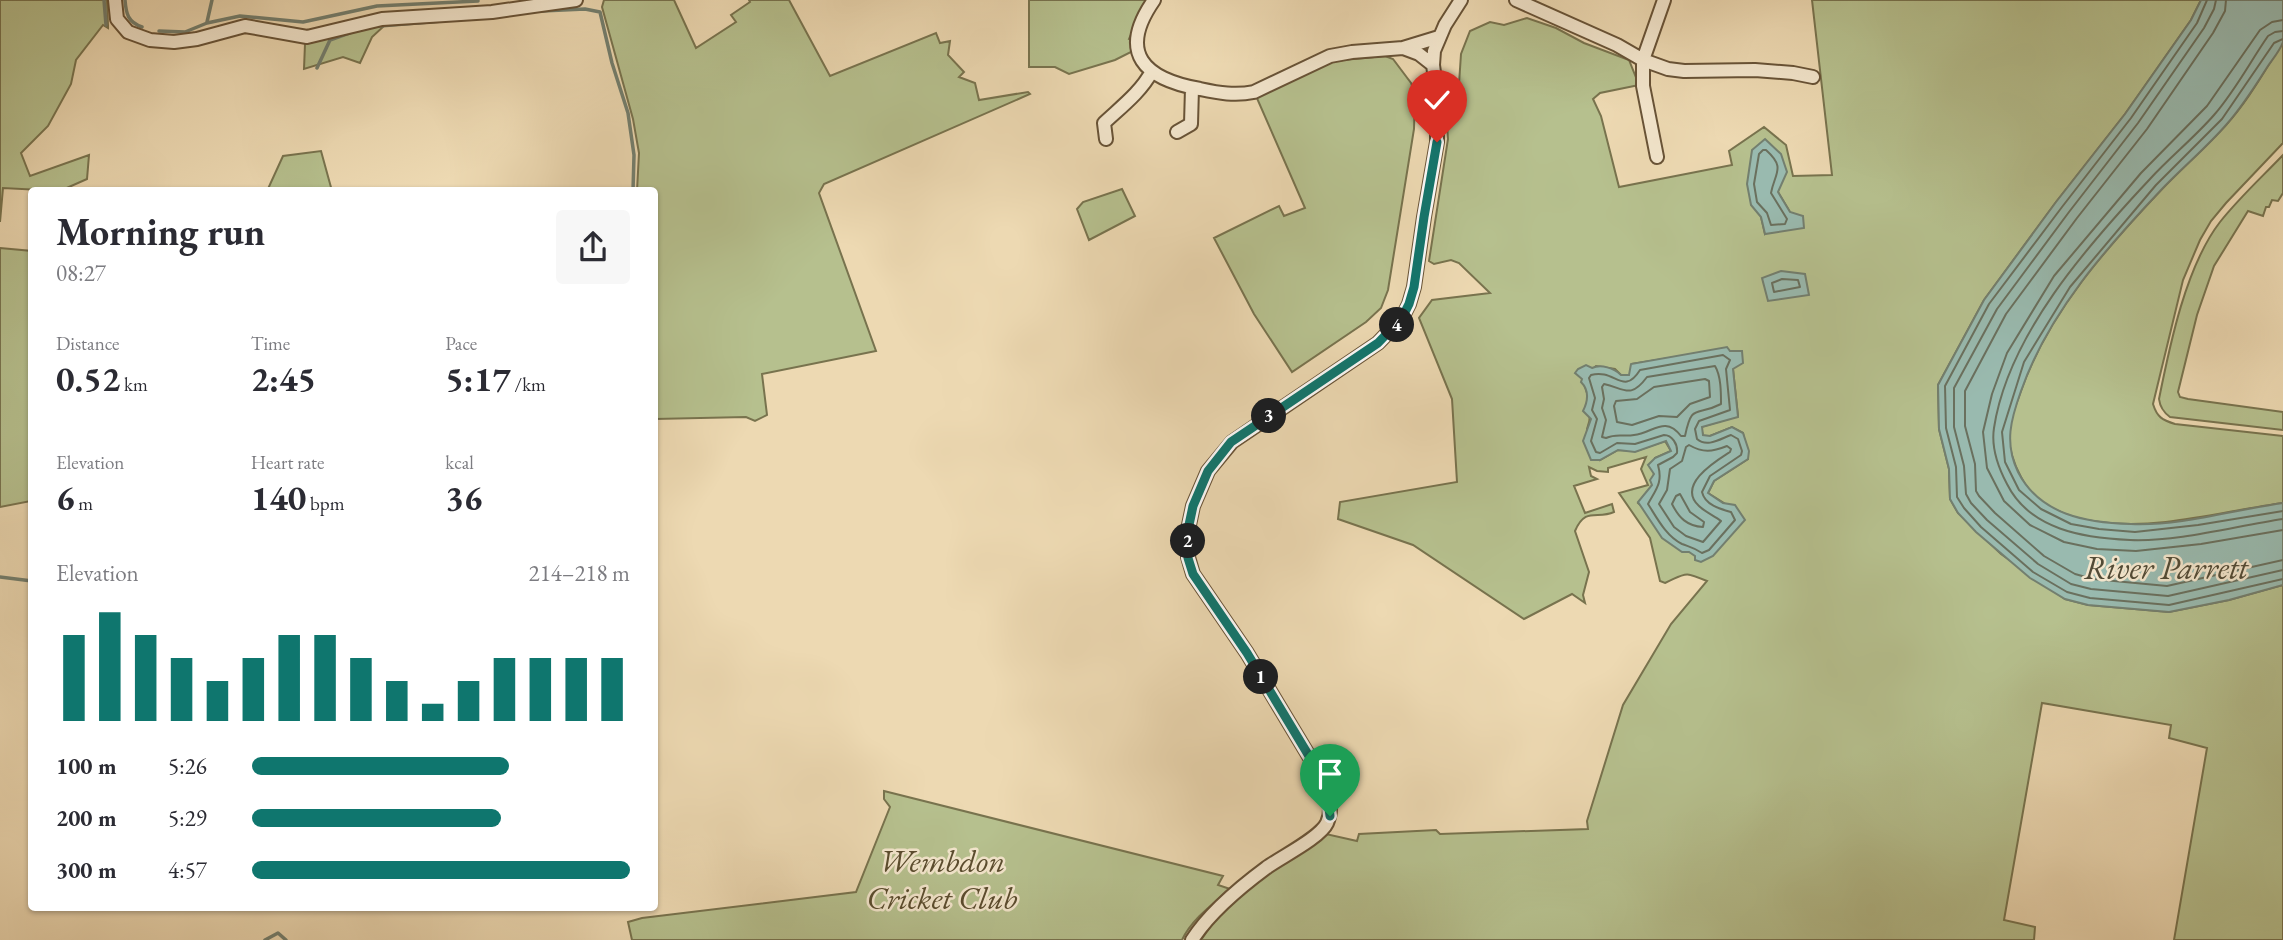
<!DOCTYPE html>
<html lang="en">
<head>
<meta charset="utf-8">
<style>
  body { margin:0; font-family:"EB Garamond",serif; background:#f7f7f7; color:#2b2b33; height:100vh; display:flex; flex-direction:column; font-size:26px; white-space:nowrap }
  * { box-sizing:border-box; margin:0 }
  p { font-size:23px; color:#7c7c81 }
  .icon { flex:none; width:38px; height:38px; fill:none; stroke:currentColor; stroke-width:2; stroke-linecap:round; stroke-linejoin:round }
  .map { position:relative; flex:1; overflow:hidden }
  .details { position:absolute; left:28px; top:187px; width:630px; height:724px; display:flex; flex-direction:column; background:#fff; border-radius:7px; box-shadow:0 2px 5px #0004 }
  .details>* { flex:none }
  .pin { position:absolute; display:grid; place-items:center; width:60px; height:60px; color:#fff; margin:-72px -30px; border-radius:50% 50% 50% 0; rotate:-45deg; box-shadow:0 0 7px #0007 }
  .pin .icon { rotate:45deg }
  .km { position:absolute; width:35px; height:35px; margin:-18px; border-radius:50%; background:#222; color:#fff; font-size:19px; line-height:35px; text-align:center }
  .round { display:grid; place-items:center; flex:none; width:74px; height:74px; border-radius:7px; background:#f7f7f7 }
  .head { display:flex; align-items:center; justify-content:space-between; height:119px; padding:0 28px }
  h1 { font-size:38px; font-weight:700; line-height:52px }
  .figures { display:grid; grid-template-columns:repeat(3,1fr); gap:10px; height:119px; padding:7px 28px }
  .figures div { display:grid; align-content:center }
  .figures b { font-size:35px; font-weight:700 }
  .figures small { font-size:19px; font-weight:400 }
  .figures p { font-size:19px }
  .chart { height:196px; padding:14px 28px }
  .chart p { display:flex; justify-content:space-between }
  .chart svg { width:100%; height:126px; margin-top:7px; stroke:#0f766e; stroke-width:6 }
  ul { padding:0 28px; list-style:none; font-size:23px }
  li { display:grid; grid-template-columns:112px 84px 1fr; align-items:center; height:52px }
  li i { height:18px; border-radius:9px; background:#0f766e }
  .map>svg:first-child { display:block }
</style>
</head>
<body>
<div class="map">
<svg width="2283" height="940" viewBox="0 0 2283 940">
  <rect width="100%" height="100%" fill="#edd9b2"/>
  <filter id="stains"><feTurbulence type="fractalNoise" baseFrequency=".00286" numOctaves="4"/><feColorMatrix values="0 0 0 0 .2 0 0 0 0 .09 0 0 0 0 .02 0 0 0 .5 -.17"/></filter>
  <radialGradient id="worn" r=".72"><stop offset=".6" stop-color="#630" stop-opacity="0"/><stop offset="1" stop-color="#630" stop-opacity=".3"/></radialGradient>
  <!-- green -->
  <path fill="#b6c08e" stroke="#78734e" stroke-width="2" fill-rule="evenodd" d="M0 0H107L108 26V28L103 25 76 60 71 84 48 126 21 153 30 176 89 155 87 179 60 191 3 188 0 222Z
    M604 0H674L696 48 736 22 731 15 750 2 749 0H789L830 76 936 33 940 43 950 41 948 55 964 72 959 77 975 83 979 100 1028 92 1030 94 824 184 819 193 876 351 762 374 767 415 755 421 746 417 655 419 654 191H637L639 153 633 119 602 7Z
    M1029 0H1146L1129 39 1136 42 1137 49 1115 60 1069 74 1055 67H1029Z
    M1812 0H2201L2191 20 2125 114 2056 202 1984 300 1938 385 1939 429 1949 469 1950 499 1958 513 2001 554 2065 599 2088 605 2169 612 2229 600 2283 585V940H2174L2207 748 2169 738 2171 725 2042 703 2004 920 2035 927 2034 940H1201L1224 907 1255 881 1326 834 1357 841 1359 834 1436 830 1440 834 1588 829 1587 821 1623 705 1671 624 1707 581C1683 571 1687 573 1665 583L1660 581 1650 538 1619 493 1648 485 1641 469 1646 457 1608 468V472L1597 471 1589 467 1591 476 1597 479 1574 486 1585 513 1612 504 1614 512C1597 520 1586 506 1575 531L1589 572 1583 595 1585 603 1572 594 1524 619 1413 545 1338 519 1340 502 1457 482 1452 399 1419 318 1432 300 1490 293 1459 263 1451 260 1434 264 1429 261 1448 139 1445 93 1453 90 1459 84 1461 54 1470 31 1490 22 1504 25 1527 18 1556 28 1584 43 1629 60 1639 85 1600 93 1593 99 1601 116 1619 187 1732 165 1729 151 1764 127 1786 145 1793 176 1832 175ZM1778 192 1790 212 1765 234 1761 217ZM1682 356 1733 369 1738 416 1701 427 1703 436H1710L1732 427 1743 433 1748 459 1714 481 1708 493 1724 503 1695 556 1638 503 1653 485 1655 458 1671 451 1665 441 1636 451 1618 450 1600 460 1587 429C1593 414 1589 395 1582 379L1596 366 1615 369 1621 375H1630L1632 364Z
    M385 25 372 37 360 63 343 57 304 69 305 44 367 26Z
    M2283 42V143L2226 203 2211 221 2200 240 2183 280 2153 404C2157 417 2162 420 2175 424L2283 436V503C2223 511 2161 530 2100 522 2069 519 2035 505 2021 477 2013 462 2008 448 2009 431 2010 418 2017 403 2021 391 2048 313 2107 247 2163 188 2183 167 2206 147 2226 125 2248 101 2265 70 2283 42Z
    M1385 56 1393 59 1411 83 1415 94 1414 129 1388 290 1381 308 1366 322 1292 372 1254 314 1214 238 1279 206 1284 216 1305 208 1256 96 1333 61Z
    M321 151 332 191H267L283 156Z
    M2283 155V193L2278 201 2272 200 2269 207H2266L2263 216 2248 211 2214 266 2197 315 2178 392 2180 397 2188 399 2283 412V430L2170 417C2163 412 2160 407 2159 399 2170 344 2186 266 2220 222 2239 198 2262 177 2283 155Z
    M1122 189 1135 216 1089 240 1077 209 1083 202Z
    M0 248 32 251 31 501 0 507Z
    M884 791 1223 876 1218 885 1230 889C1213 904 1192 919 1182 940H632L628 922 642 918 856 892 890 807 884 799Z"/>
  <!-- water -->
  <path fill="#99baaf" stroke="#737f6f" stroke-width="2" d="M2201 0H2283C2283 11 2283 32 2283 42 2280 51 2271 61 2266 69 2254 88 2241 108 2226 125 2206 148 2183 167 2162 189 2107 247 2048 313 2021 391 2011 419 2004 443 2018 472 2040 515 2087 523 2131 524 2182 526 2233 510 2283 503V585L2229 600 2169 612 2088 605 2065 599 2030 578 1976 532 1958 513 1950 499 1949 469 1939 429 1938 385 1984 300 2056 202 2125 114 2191 20Z
    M1765 139 1781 154 1787 172 1778 192 1790 212 1803 216 1804 228 1765 234 1761 217 1751 205 1747 184 1752 150Z
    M1781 271 1805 274 1809 295 1768 301 1762 278Z
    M1727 347 1730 351H1742L1743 363 1733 369 1738 417 1702 427 1703 435 1710 436 1732 427 1743 433 1749 451 1748 459 1714 481 1708 493 1723 503 1735 505 1745 520 1713 556 1701 562 1695 560V556L1689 552H1682L1662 538 1638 502 1652 485 1650 480 1654 474 1648 465 1655 458 1671 451 1666 441 1635 452 1618 450 1600 460H1591L1583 441 1591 419 1583 411C1588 401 1590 391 1581 382L1582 379 1575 373 1578 369 1586 365 1592 368C1601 364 1614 368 1621 375H1629L1631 364Z"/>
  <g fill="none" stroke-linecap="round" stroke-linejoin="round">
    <!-- shore -->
    <path stroke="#6a705e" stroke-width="2" d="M2207 0 2197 23 2131 118 2062 207 1989 304 1945 386 1946 428 1956 467 1957 497 1964 508 1981 527 2033 572 2067 592 2090 598 2169 605 2283 579
      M2216 0 2214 9 2204 28 2138 123 2069 212 1997 309 1954 388V427L1964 466 1966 494 1971 503 1987 520 2038 564 2071 584 2091 589 2168 596 2283 570
      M2226 0 2225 11 2213 33 2147 129 2077 218 2006 314 1965 391V426L1975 464 1976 491 1979 496 1995 513 2044 556 2075 574 2093 579 2167 586 2283 560
      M2283 20 2272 22 2260 30 2207 106 2141 173 2054 276 2007 353 1992 394 1983 432 1987 468 2004 501 2030 525 2064 542 2097 549 2136 551 2201 544 2283 530
      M2283 31 2275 32 2268 36C2250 62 2235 91 2214 115 2194 138 2170 157 2150 179 2088 245 2008 335 1994 428 1991 447 1998 467 2007 484 2030 530 2084 538 2130 540 2179 542 2235 526 2283 519
      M2283 39 2274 43 2222 119 2156 185 2070 287 2024 362 2002 432 2005 462 2019 490 2041 509 2071 524 2099 529 2135 532 2198 525 2283 511
      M1763 150H1766C1786 168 1775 172 1771 193L1787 219 1785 224 1771 225 1767 213 1757 202 1754 184 1759 154Z
      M1782 279 1798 280 1800 287 1774 292 1772 283Z
      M1723 355 1730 360 1726 369 1730 410 1699 421 1695 429 1697 439C1707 448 1720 439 1731 435L1738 439 1742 451 1741 455 1710 476 1702 492C1705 505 1720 509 1731 512L1735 520 1709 550 1702 553C1693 547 1690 547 1682 544 1666 536 1657 518 1648 504 1656 489 1663 483 1658 465L1673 457 1677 453C1678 444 1672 435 1664 435L1635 444 1617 443 1600 453 1596 452 1591 441 1597 419 1592 410 1595 398 1589 378 1591 375C1615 368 1623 397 1640 370Z
      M1715 366C1721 376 1721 392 1721 404 1696 417 1692 402 1685 436H1681C1665 415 1653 433 1634 435 1623 437 1617 433 1606 438L1602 437 1606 420 1602 408 1604 399 1602 387 1604 384C1624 388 1630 400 1647 377Z
      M1705 379 1709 381 1710 397 1690 404 1677 417 1659 416 1632 425 1617 422 1614 406 1616 401 1637 399 1654 387Z
      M1689 445C1703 453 1712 452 1727 446L1731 449 1730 452C1716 461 1676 485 1699 506 1705 512 1715 516 1721 521L1703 542 1686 536 1674 527 1659 504 1667 490 1670 469 1682 461 1686 447Z
      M1680 494 1690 512 1704 522 1703 527C1687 526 1679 518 1672 504L1676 496Z"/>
    <!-- stream -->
    <path stroke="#737f6f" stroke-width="3.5" d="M104 0 106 25
      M125 0C126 14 128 22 142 27
      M542 11 585 9 600 12 612 63 628 113 634 155 633 191
      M207 22 212 0
      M380 26 442 21
      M159 31 185 32 207 23 240 16 303 22 377 6 478 1
      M317 68 330 40 352 32
      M0 577 32 581
      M265 940 278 933 286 940"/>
    <defs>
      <path id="street" d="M115 0 117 19 128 32 150 40 174 42 197 39 245 26 307 37 382 19 492 12 576 0
        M1154 0C1117 53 1144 79 1200 89 1219 93 1235 96 1254 92L1330 56 1352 52 1403 48
        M1516 0 1617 45 1643 60 1668 69 1684 71 1755 70 1793 73 1813 77
        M1433 65 1419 54 1403 48 1439 37
        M1177 132 1191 124 1192 88
        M1106 139 1104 123C1121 107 1141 92 1152 71
        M1657 157 1643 86V60L1664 0
        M1192 940C1210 912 1239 888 1266 868 1281 857 1320 838 1327 823 1335 805 1326 787 1318 771L1247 653 1193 574 1188 557 1189 525 1193 506 1208 471 1232 442 1378 343 1402 318 1409 304 1414 287 1424 217 1437 142V94L1433 65 1434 51 1445 25 1461 0"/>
    </defs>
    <!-- street casing -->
    <use href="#street" stroke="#685337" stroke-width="16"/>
    <!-- street -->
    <use href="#street" stroke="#f3e6cd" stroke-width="12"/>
  </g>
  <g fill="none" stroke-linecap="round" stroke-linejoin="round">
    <defs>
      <path id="route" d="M1330 816 1327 791 1318 771 1247 653 1193 574 1188 558 1189 525 1193 506 1208 471 1231 442 1378 343 1402 318 1409 304 1414 287 1424 217 1437 142"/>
    </defs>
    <!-- route casing -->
    <use href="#route" stroke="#fff" stroke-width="14"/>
    <!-- route -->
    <use href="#route" stroke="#0f766e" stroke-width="9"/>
  </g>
  <g text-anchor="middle" stroke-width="5" stroke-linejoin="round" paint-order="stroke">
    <!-- park labels -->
    <g font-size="32" font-style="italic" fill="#5a4c2e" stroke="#f3e6cd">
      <text x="942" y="872">Wembdon<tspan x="942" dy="37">Cricket Club</tspan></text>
    </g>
    <!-- water labels -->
    <g font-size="33" font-style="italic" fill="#524b36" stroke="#f3e6cd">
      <text x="2166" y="579">River Parrett</text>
    </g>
  </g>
  <rect width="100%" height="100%" filter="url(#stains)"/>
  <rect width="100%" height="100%" fill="url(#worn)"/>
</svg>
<div class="pin" style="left:1330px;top:816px;background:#1e9e55"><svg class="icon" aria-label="arrive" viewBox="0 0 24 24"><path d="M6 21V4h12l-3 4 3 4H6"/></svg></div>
<div class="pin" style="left:1437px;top:142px;background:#d93025"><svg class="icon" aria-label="check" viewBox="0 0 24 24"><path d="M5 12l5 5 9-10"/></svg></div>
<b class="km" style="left:1261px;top:677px">1</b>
<b class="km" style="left:1188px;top:541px">2</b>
<b class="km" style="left:1269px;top:416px">3</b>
<b class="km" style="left:1397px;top:325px">4</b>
<section class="details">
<div class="head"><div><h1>Morning run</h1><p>08:27</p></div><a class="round"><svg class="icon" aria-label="share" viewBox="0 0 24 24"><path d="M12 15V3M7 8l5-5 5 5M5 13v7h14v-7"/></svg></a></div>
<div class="figures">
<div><p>Distance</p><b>0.52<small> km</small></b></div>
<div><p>Time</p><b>2:45</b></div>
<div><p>Pace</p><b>5:17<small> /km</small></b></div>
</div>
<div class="figures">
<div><p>Elevation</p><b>6<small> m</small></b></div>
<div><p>Heart rate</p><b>140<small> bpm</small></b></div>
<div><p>kcal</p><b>36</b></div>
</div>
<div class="chart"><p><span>Elevation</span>214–218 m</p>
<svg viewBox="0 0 160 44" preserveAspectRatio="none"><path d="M5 44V14M15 44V6M25 44V14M35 44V22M45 44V30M55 44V22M65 44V14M75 44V14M85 44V22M95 44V30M105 44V38M115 44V30M125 44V22M135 44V22M145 44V22M155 44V22"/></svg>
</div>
<ul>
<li><b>100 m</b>5:26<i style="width:68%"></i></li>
<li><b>200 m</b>5:29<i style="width:66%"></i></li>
<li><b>300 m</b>4:57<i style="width:100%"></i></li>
</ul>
</section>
</div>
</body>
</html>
